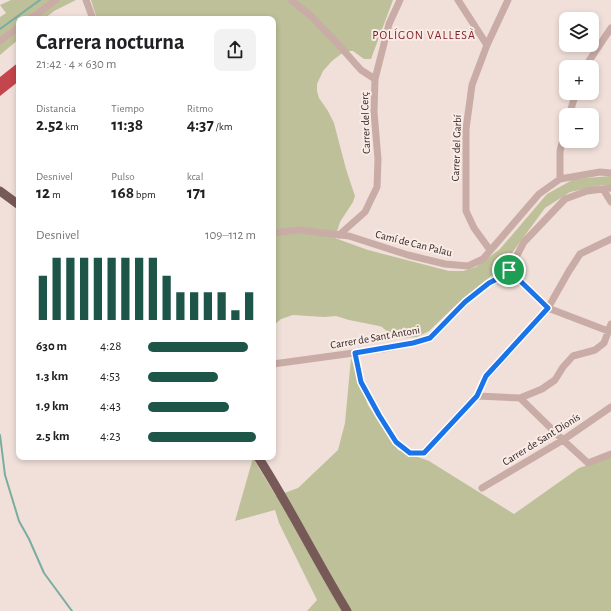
<!DOCTYPE html>
<html lang="es">
<head>
<meta charset="utf-8">
<style>
  body { margin:0; font-family:"Alegreya Sans",sans-serif; background:#f2f2f2; color:#202124; height:100vh; display:flex; flex-direction:column; font-size:15px; white-space:nowrap }
  * { box-sizing:border-box; margin:0 }
  p { font-size:13px; color:#757577 }
  .icon { flex:none; width:22px; height:22px; fill:none; stroke:currentColor; stroke-width:2; stroke-linecap:round; stroke-linejoin:round }
  .map { position:relative; flex:1; overflow:hidden }
  .sheet { position:absolute; left:16px; top:16px; width:260px; height:444px; display:flex; flex-direction:column; background:#fff; border-radius:8px; box-shadow:0 2px 6px #0003 }
  .sheet>* { flex:none }
  .fabs { position:absolute; left:559px; top:12px; display:grid; gap:8px }
  .fabs a { display:grid; place-items:center; width:40px; height:40px; border-radius:8px; background:#fff; box-shadow:0 2px 6px #0003; font-size:20px }
  .pin { position:absolute; display:grid; place-items:center; width:34px; height:34px; color:#fff; margin:-17px; border:2px solid #fff; border-radius:50%; box-shadow:0 1px 4px #0007 }
  .round { display:grid; place-items:center; flex:none; width:42px; height:42px; border-radius:8px; background:#f2f2f2 }
  .head { display:flex; align-items:center; justify-content:space-between; height:68px; padding:0 20px }
  h1 { font-size:22px; font-weight:600; line-height:30px }
  .metrics { display:grid; grid-template-columns:repeat(3,1fr); gap:6px; height:68px; padding:4px 20px }
  .metrics div { display:grid; align-content:center }
  .metrics b { font-size:17px; font-weight:600 }
  .metrics small { font-size:11px; font-weight:400 }
  .metrics p { font-size:11px }
  .chart { height:112px; padding:8px 20px }
  .chart p { display:flex; justify-content:space-between }
  .chart svg { width:100%; height:72px; margin-top:4px; stroke:#1d5649; stroke-width:6 }
  ul { padding:0 20px; list-style:none; font-size:13px }
  li { display:grid; grid-template-columns:64px 48px 1fr; align-items:center; height:30px }
  li i { height:10px; border-radius:5px; background:#1d5649 }
  .map>svg:first-child { display:block }
</style>
</head>
<body>
<div class="map">
<svg width="611" height="611" viewBox="0 0 611 611">
  <rect width="100%" height="100%" fill="#f1e0da"/>
  <!-- green -->
  <path fill="#bec09a" d="M11 0H76L54 11 44 19H19V39L0 55V17L6 13 0 5Z
    M91 0H393L371 59H364L353 51H345L332 61 323 71 317 84V91L319 98 328 111 334 123 346 169 355 196 353 202 340 222 335 238 368 250 449 271H463L476 267 500 249 547 194 574 179 611 176V185H603L570 192 545 208 501 268 457 304 429 331 417 337 401 338 390 334 382 327 379 326 349 320 336 316 324 317 293 315 281 319 273 326V19H97Z
    M351 358 368 405 398 450 429 461 514 514 579 468 611 457V611H307L317 600 279 523 275 510 235 521 253 458 276 496 298 488 338 450 345 423Z"/>
  <g fill="none" stroke-linecap="round" stroke-linejoin="round">
    <!-- stream -->
    <path stroke="#7aada1" stroke-width="2" d="M0 29 40 0
      M0 435 5 475 19 521 29 539 44 573 72 611"/>
  </g>
  <!-- building -->
  <path fill="#c4454b" d="M19 62V81L0 96V77Z"/>
  <g fill="none" stroke-linecap="round" stroke-linejoin="round">
    <!-- minor -->
    <path stroke="#c9aca6" stroke-width="7" d="M86 0 93 19
      M291 0 312 17 337 43 361 70 375 79
      M458 0 487 45
      M30 19 56 0
      M0 41 19 27
      M585 67 611 28
      M569 115 576 93
      M560 179V151L566 128
      M603 189 611 202
      M273 233 299 230 349 236 408 255 445 264 468 266 483 259 539 194 560 179 600 172 611 173
      M339 235 365 212 377 187 378 159 374 112 375 79 389 24 400 0
      M490 250 474 228 466 211V129L472 85 487 45 508 0
      M509 270 548 308 608 331
      M355 353 361 382 379 415 396 442 410 453H424L477 396 486 377 548 308 569 271 580 254 611 239
      M273 364 383 349 413 343 430 338 465 302 489 283 507 274 524 242 565 199 587 191 611 188
      M477 396 520 398 542 389 555 380 563 367 573 356 595 350 604 343 611 324
      M520 398 563 440 588 463 611 454
      M482 488 563 440 611 407"/>
    <!-- major -->
    <path stroke="#775a58" stroke-width="9" d="M0 191 19 205
      M258 457C290 507 316 560 347 611"/>
  </g>
  <g fill="none" stroke-linecap="round" stroke-linejoin="round">
    <defs>
      <path id="route" d="M509 270 548 308 486 376 477 396 424 453H410L396 442 379 415 361 382 355 353 413 343 430 338 465 302 489 283 507 274Z"/>
    </defs>
    <!-- route casing -->
    <use href="#route" stroke="#fff" stroke-width="8"/>
    <!-- route -->
    <use href="#route" stroke="#1a73e8" stroke-width="5"/>
  </g>
  <g text-anchor="middle" stroke-width="4" stroke-linejoin="round" paint-order="stroke">
    <!-- street labels -->
    <g font-size="11" fill="#352727" stroke="#f9ebe6">
      <text transform="translate(365 123) rotate(-92)" y="4">Carrer del Cerç</text>
      <text transform="translate(456 148) rotate(-88)" y="4">Carrer del Garbí</text>
      <text transform="translate(414 243) rotate(14)" y="4">Camí de Can Palau</text>
      <text transform="translate(375 337) rotate(-10)" y="4">Carrer de Sant Antoni</text>
      <text transform="translate(541 439) rotate(-32)" y="4">Carrer de Sant Dionís</text>
    </g>
    <!-- neighbourhood labels -->
    <g font-size="12" letter-spacing="1" fill="#822226" stroke="#f9ebe6">
      <text x="424" y="39">POLÍGON VALLESÀ</text>
    </g>
  </g>
</svg>
<div class="fabs">
<a><svg class="icon" aria-label="layers" viewBox="0 0 24 24"><path d="M12 4l9 5-9 5-9-5zM3 14l9 5 9-5"/></svg></a>
<a>+</a>
<a>−</a>
</div>
<div class="pin" style="left:509px;top:270px;background:#1e9e55"><svg class="icon" aria-label="arrive" viewBox="0 0 24 24"><path d="M6 21V4h12l-3 4 3 4H6"/></svg></div>
<section class="sheet">
<div class="head"><div><h1>Carrera nocturna</h1><p>21:42 · 4 × 630 m</p></div><a class="round"><svg class="icon" aria-label="share" viewBox="0 0 24 24"><path d="M12 15V3M7 8l5-5 5 5M5 13v7h14v-7"/></svg></a></div>
<div class="metrics">
<div><p>Distancia</p><b>2.52<small> km</small></b></div>
<div><p>Tiempo</p><b>11:38</b></div>
<div><p>Ritmo</p><b>4:37<small> /km</small></b></div>
</div>
<div class="metrics">
<div><p>Desnivel</p><b>12<small> m</small></b></div>
<div><p>Pulso</p><b>168<small> bpm</small></b></div>
<div><p>kcal</p><b>171</b></div>
</div>
<div class="chart"><p><span>Desnivel</span>109–112 m</p>
<svg viewBox="0 0 160 44" preserveAspectRatio="none"><path d="M5 44V17M15 44V6M25 44V6M35 44V6M45 44V6M55 44V6M65 44V6M75 44V6M85 44V6M95 44V17M105 44V27M115 44V27M125 44V27M135 44V27M145 44V38M155 44V27"/></svg>
</div>
<ul>
<li><b>630 m</b>4:28<i style="width:93%"></i></li>
<li><b>1.3 km</b>4:53<i style="width:65%"></i></li>
<li><b>1.9 km</b>4:43<i style="width:75%"></i></li>
<li><b>2.5 km</b>4:23<i style="width:100%"></i></li>
</ul>
</section>
</div>
</body>
</html>
